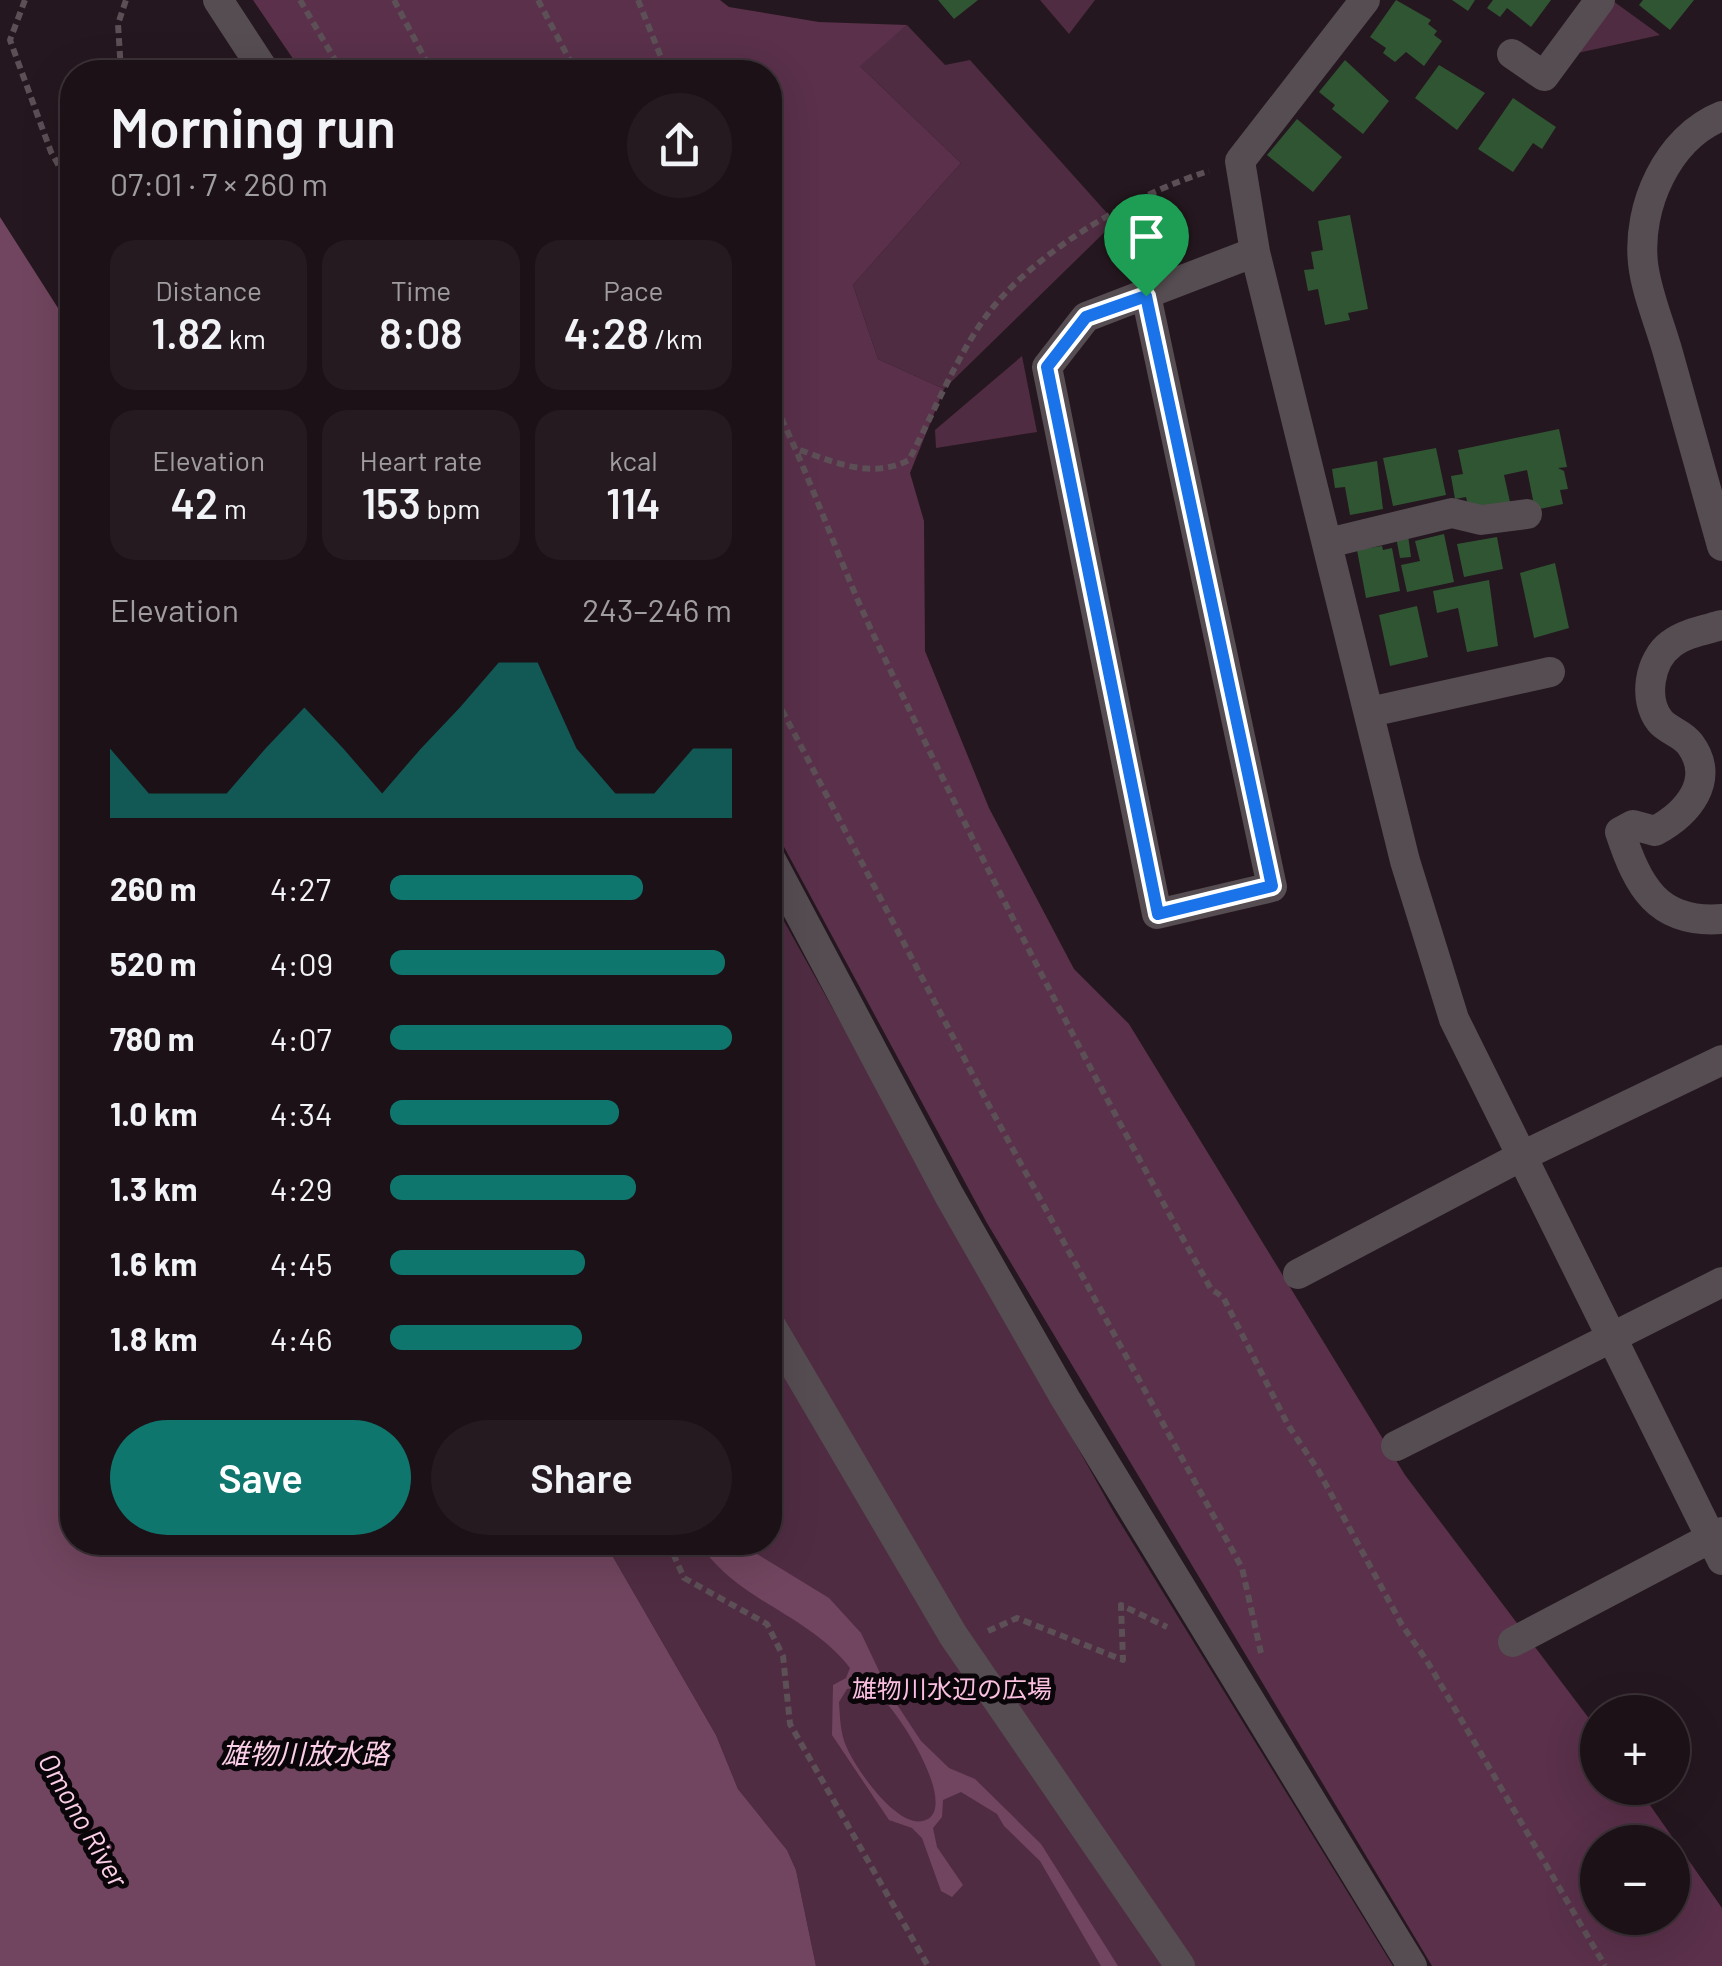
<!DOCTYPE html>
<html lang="en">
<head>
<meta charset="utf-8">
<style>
  body { margin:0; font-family:Barlow,"Noto Sans JP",sans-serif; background:#251a20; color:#f1f3f6; height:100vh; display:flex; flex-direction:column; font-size:38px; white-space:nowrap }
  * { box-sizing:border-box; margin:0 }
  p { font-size:32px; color:#a09da1 }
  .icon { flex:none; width:55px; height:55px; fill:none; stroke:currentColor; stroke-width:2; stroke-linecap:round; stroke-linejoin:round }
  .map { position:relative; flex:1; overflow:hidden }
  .drawer { position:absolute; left:60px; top:60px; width:722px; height:1495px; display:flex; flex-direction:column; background:#1c1117; border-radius:40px; box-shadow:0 10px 40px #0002,0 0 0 2px #3a3136 }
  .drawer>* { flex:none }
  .controls { position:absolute; left:1580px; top:1695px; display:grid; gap:20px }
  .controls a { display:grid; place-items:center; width:110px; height:110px; border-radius:50%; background:#1c1117; box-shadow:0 10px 40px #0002,0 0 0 2px #3a3136; font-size:50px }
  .pin { position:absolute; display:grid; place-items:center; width:85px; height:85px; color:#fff; margin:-102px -42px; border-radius:50% 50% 50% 0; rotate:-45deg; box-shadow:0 0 10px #0007 }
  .pin .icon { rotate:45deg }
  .round { display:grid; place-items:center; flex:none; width:105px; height:105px; border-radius:52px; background:#251a20 }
  .head { display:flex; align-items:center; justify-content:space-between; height:170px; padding:0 50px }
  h1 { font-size:55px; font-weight:600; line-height:75px }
  .figures { display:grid; grid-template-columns:repeat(3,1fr); gap:15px; height:170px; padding:10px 50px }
  .figures div { display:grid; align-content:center; border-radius:25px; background:#251a20; text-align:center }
  .figures b { font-size:42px; font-weight:600 }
  .figures small { font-size:28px; font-weight:400 }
  .figures p { font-size:28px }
  .chart { height:280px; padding:20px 50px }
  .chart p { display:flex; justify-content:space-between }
  .chart svg { width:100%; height:180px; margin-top:10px; fill:#0f766e; opacity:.7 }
  .action { display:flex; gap:20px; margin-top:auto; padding:20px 50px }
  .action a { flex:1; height:115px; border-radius:60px; background:#0f766e; color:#fff; font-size:40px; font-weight:600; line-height:115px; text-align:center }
  .action a+a { background:#251a20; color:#f1f3f6 }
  ul { padding:0 50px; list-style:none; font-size:32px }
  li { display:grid; grid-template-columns:160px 120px 1fr; align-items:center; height:75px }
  li i { height:25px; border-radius:12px; background:#0f766e }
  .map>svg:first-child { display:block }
</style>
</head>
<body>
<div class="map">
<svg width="1722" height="1966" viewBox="0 0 1722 1966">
  <rect width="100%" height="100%" fill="#25171f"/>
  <!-- green -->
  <path fill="#502c42" d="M1040 0H1095L1069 34Z
    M1613 1 1660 35 1573 54Z
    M907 25 945 65 970 60 1115 222 944 389 878 359 853 285 961 163 859 65Z
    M1022 356 1037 432 936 448 935 430Z
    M770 896 1113 1511 1393 1966H816L796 1870 787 1850 738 1789 716 1735 605 1543 770 1542Z"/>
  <!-- forest -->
  <path fill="#5a304a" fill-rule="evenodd" d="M253 0H720L729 7 819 22 907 25 860 66 961 163 853 285 878 359 944 389 910 473 924 521 925 651 989 808 1074 969 1129 1024 1405 1475 1597 1729 1598 1788H1638L1722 1908V1966H1432L987 1223 770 821V72H302ZM1598 1842H1672V1918H1598Z"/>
  <!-- water -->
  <path fill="#71455f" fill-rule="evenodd" d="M0 217 72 330V1542L605 1543 716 1735 738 1789 787 1850 796 1870 816 1966H0Z
    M705 1543H752L757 1554 829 1598 861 1633 890 1694 921 1741 949 1768 975 1779 1041 1844 1118 1966H1101L1040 1861 1004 1826 997 1814 961 1792 943 1800 942 1817 933 1828 937 1847 963 1885 952 1897 941 1891 922 1838 912 1828 889 1820 832 1735 833 1685 846 1678 850 1668C810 1616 742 1602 704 1550ZM860 1687C867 1691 875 1694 881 1698 899 1712 956 1802 928 1819 901 1835 856 1769 847 1748 840 1734 840 1717 839 1702L847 1689Z"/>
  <!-- building -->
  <path fill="#305533" d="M938 0H978L954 19Z
    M1396 0 1431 20 1428 24 1437 31 1434 35 1442 41 1424 66 1406 52 1395 62 1383 53 1386 48 1370 37Z
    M1452 0H1475L1468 11Z
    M1493 0H1551L1531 27 1507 8 1500 17 1487 8Z
    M1643 0H1694L1670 30 1639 5Z
    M1345 60 1389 101 1363 134 1332 109 1335 105 1319 92Z
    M1439 65 1485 93 1457 130 1415 98Z
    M1513 98 1556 127 1542 149 1533 143 1513 172 1478 149Z
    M1297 119 1342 157 1313 192 1267 155Z
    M1350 215 1368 309 1348 313 1350 320 1325 325 1318 289 1308 291 1304 270 1314 269 1311 252 1323 250 1318 221Z
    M1559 429 1567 467 1558 468 1564 471 1568 489 1560 490 1563 504 1535 510 1527 470 1504 475 1510 502 1469 510 1466 497 1455 499 1451 476 1463 474 1458 450Z
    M1436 448 1446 495 1393 506 1383 458Z
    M1377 461 1383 509 1350 515 1345 487 1335 488 1332 469Z
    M1444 534 1454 582 1407 592 1401 565 1420 561 1415 541Z
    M1408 535 1411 557 1400 558 1396 537Z
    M1497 537 1503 569 1464 577 1457 544Z
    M1382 546 1383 550 1392 548 1400 591 1366 598 1357 550Z
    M1555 563 1569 628 1534 638 1520 573Z
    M1489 580 1498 646 1467 652 1458 608 1437 613 1433 591Z
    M1417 606 1428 657 1390 666 1379 615Z"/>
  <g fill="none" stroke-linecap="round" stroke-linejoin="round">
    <!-- path -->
    <path stroke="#5c4f56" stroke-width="6" stroke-dasharray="8 5" stroke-linecap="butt" d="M25 0 10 40 51 152 72 189
      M300 0 342 72
      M394 0 432 72
      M538 0 576 72
      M638 0 667 72
      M121 72 118 24 126 0
      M770 395C810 474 837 558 875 638 980 859 1091 1075 1211 1289L1223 1297 1288 1425 1318 1470 1402 1625 1427 1661 1605 1966
      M800 450C836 463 872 479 909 460 932 416 960 349 990 311 1039 249 1135 194 1209 171
      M770 687 986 1100 1242 1568 1261 1653
      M668 1542 684 1578 767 1624 783 1656 790 1724 928 1966
      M988 1631 1017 1618 1123 1660 1121 1605 1167 1627"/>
    <!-- minor -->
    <path stroke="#554d51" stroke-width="30" d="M218 0 265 72
      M1365 0 1240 161 1255 252 1405 861 1454 1019 1722 1560
      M1512 54 1544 76 1600 0
      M1722 116C1667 138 1637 207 1643 263 1646 292 1660 324 1668 353 1686 417 1704 482 1722 546
      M1146 295 1272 887 1157 914 1047 367 1086 317 1255 252
      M1328 543 1452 513 1481 520 1527 514
      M1722 625C1705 630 1685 633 1671 644 1649 660 1643 700 1660 721 1667 730 1682 733 1690 744 1717 780 1687 814 1655 831L1633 825 1620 832C1638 886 1657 924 1722 919
      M1370 712 1550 672
      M770 858 949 1195 1065 1398 1412 1966
      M1298 1274 1522 1156 1722 1060
      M770 1324 953 1635 1180 1966
      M1396 1446 1722 1282
      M1513 1642 1722 1532"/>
  </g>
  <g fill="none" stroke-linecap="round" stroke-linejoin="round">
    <defs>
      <path id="route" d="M1146 296 1272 886 1158 914 1047 367 1086 317Z"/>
    </defs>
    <!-- route casing -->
    <use href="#route" stroke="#fff" stroke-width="20"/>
    <!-- route -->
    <use href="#route" stroke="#1a73e8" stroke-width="12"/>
  </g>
  <g text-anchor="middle" stroke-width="10" stroke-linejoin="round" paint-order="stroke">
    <!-- park labels -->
    <g font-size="25" fill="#fbbfe1" stroke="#0a0508">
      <text x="952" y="1698">雄物川水辺の広場</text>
    </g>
    <!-- water labels -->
    <g font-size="28" font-style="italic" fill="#fccfe8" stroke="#0a0508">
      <text x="305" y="1764">雄物川放水路</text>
      <text transform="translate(83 1820) rotate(60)" y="10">Omono River</text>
    </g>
  </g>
</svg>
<div class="controls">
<a>+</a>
<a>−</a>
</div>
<div class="pin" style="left:1146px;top:296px;background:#1e9e55"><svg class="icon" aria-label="arrive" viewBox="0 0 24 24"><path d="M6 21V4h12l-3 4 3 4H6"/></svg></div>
<section class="drawer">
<div class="head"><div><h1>Morning run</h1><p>07:01 · 7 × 260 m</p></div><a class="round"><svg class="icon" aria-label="share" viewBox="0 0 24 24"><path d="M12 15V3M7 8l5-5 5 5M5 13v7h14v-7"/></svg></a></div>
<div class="figures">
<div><p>Distance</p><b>1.82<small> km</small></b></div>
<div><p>Time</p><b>8:08</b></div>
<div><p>Pace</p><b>4:28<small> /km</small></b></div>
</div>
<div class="figures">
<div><p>Elevation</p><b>42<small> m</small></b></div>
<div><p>Heart rate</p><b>153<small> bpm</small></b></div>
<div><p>kcal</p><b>114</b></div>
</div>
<div class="chart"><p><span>Elevation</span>243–246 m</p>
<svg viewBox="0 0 160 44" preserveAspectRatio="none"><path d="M0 44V27L10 38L20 38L30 38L40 27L50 17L60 27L70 38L80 27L90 17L100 6L110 6L120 27L130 38L140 38L150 27L160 27V44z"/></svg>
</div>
<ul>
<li><b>260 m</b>4:27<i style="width:74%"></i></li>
<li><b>520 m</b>4:09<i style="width:98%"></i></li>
<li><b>780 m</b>4:07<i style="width:100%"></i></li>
<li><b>1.0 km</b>4:34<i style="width:67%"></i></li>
<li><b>1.3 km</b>4:29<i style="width:72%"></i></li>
<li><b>1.6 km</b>4:45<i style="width:57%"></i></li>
<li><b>1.8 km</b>4:46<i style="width:56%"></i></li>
</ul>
<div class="action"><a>Save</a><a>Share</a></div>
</section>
</div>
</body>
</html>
